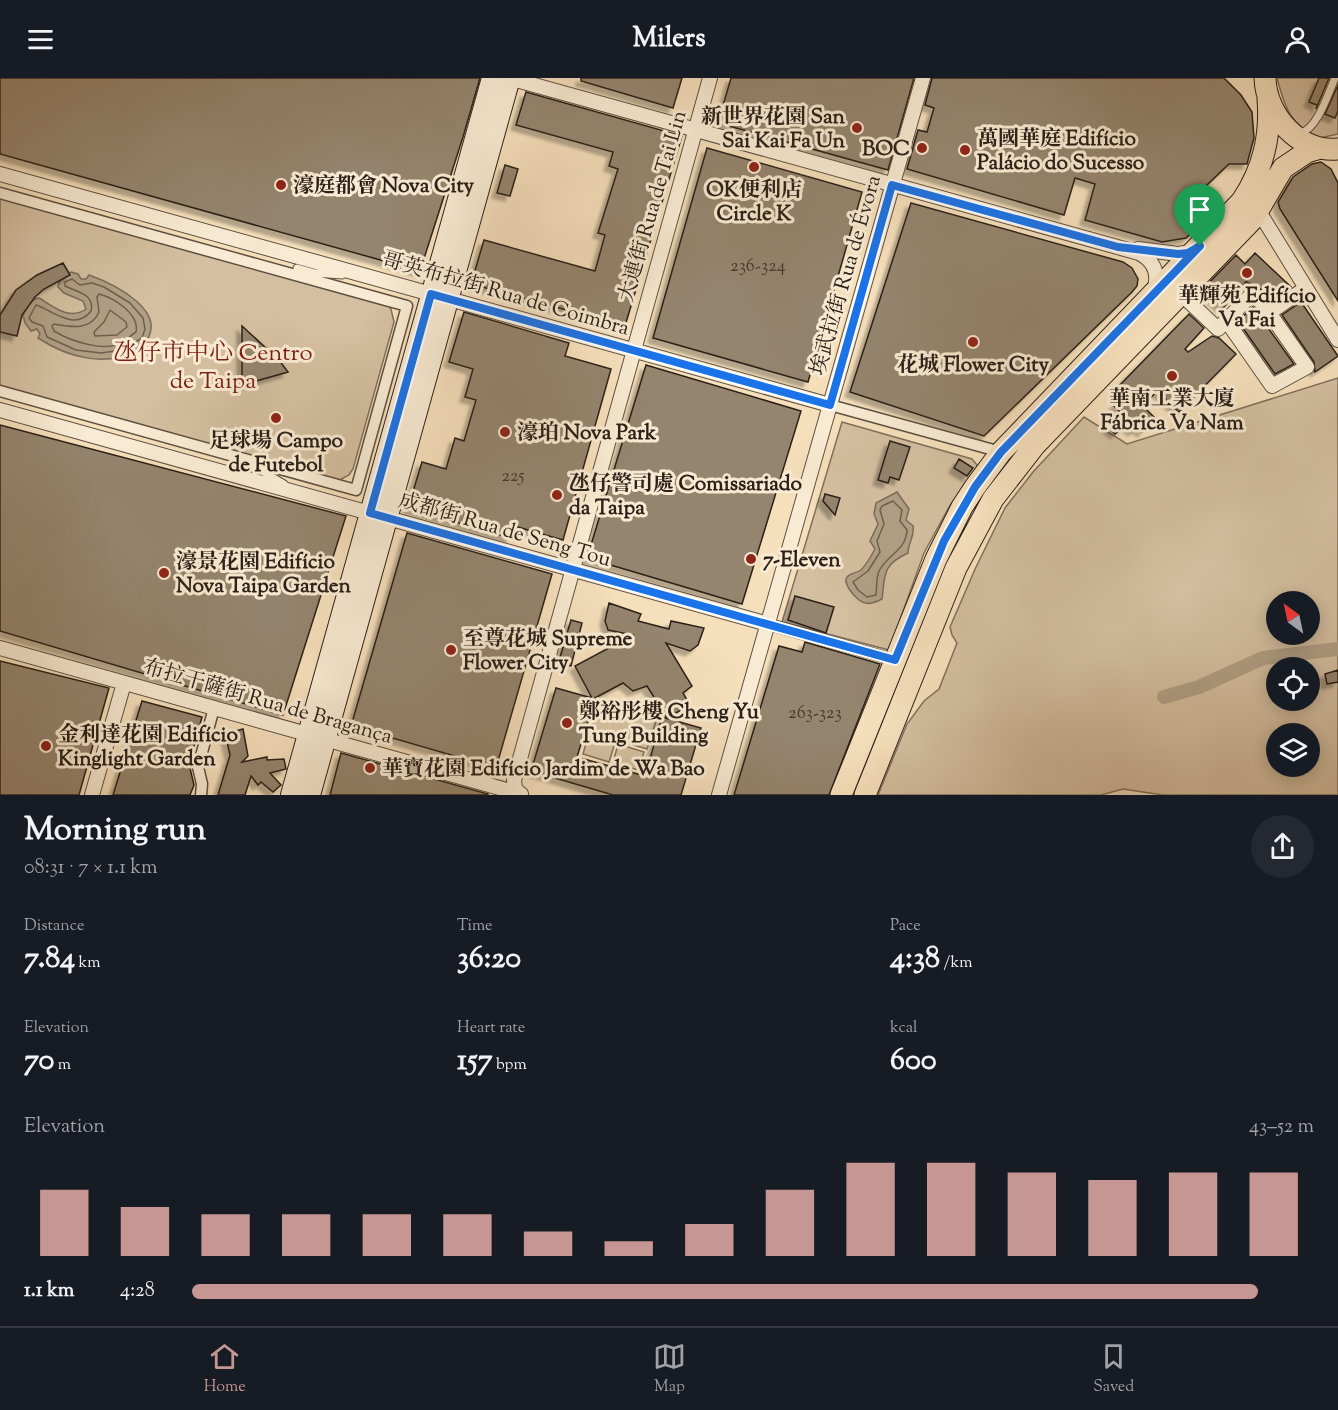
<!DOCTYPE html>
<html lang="en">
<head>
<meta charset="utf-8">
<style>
  body { margin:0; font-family:"Sorts Mill Goudy","Noto Serif SC",serif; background:#242831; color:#f1f3f6; height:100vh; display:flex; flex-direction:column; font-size:22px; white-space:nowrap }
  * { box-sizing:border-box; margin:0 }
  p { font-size:20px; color:#9ea1a6 }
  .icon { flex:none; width:33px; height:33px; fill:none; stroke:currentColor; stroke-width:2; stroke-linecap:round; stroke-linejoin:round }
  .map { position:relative; height:717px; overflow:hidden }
  .sheet { display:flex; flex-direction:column; background:#171b24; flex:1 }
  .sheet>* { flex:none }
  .needle { width:39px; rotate:327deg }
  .fabs { position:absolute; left:1266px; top:513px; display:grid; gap:12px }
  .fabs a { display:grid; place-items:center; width:54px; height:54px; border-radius:50%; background:#171b24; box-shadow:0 3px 15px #0003; font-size:30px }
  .pin { position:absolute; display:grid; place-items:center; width:51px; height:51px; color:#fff; margin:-62px -26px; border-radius:50% 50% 50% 0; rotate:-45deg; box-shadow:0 0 6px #0007 }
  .pin .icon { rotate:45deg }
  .round { display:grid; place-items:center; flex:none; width:63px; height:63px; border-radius:32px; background:#242831 }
  .summary { display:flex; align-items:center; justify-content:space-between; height:102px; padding:0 24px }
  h1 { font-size:33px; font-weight:700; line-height:45px }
  .figures { display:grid; grid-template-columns:repeat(3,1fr); gap:9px; height:102px; padding:6px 24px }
  .figures div { display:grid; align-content:center }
  .figures b { font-size:30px; font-weight:700 }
  .figures small { font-size:16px; font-weight:400 }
  .figures p { font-size:16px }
  .chart { height:168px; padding:12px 24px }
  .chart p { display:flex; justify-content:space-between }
  .chart svg { width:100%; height:108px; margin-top:6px; stroke:#c59692; stroke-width:6 }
  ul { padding:0 24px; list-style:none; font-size:20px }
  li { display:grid; grid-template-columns:96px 72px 1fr; align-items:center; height:45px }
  li i { height:15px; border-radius:8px; background:#c59692 }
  header { display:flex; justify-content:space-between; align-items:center; height:78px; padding:0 24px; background:#171b24; font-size:27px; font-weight:700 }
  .dock { display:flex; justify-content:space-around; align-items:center; height:84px; border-top:2px solid #363941; background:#171b24; font-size:16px; color:#9ea1a6 }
  .dock a { display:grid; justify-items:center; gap:3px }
  .dock .selected { color:#c59692 }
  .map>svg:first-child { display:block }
</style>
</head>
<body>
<header><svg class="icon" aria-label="menu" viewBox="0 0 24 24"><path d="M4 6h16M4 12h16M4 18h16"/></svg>Milers<svg class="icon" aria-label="person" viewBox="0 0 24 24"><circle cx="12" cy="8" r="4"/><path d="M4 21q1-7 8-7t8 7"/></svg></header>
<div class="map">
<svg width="1338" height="717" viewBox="0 0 1338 717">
  <defs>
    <filter id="shadow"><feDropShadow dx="-5" dy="5" stdDeviation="1.5" flood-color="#0004"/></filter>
  </defs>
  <rect width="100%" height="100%" fill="#f6e0bc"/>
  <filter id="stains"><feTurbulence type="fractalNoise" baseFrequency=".00333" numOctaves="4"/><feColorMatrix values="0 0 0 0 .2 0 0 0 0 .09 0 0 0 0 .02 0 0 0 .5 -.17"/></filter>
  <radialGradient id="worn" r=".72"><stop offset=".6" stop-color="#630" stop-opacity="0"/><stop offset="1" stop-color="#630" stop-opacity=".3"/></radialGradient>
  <!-- green -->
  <path fill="#d4bfa0" stroke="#80705c" stroke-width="1.5" fill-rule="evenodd" d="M1277 0H1338V56L1320 60C1290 47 1285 30 1277 0Z
    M0 117 387 226 391 231 394 244 353 391 349 397 336 404 0 312Z
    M1338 300V717H1163L1123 711 1101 717H878L907 646 924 623 939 611 957 565 952 557 950 549 976 489 1005 430 1033 394 1084 339 1127 366ZM1276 524H1310V556H1276ZM1276 590H1310V622H1276ZM1276 656H1310V688H1276Z
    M842 344 972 381 977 387 976 392 949 429 924 475 889 572 782 544Z
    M600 623 657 640 647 671 591 654Z
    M588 658 615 665 609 684 583 676Z
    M618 666 644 674 639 692 613 685Z"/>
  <!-- water -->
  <path fill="#b19f85" stroke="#7c6c5a" stroke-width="1.5" d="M71 194 78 196 81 201H86L89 197C114 206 174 235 142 268H138L137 272C105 290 67 279 38 260L40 256 37 251 31 253 25 245 23 237C27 229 30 221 39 220 53 228 69 243 86 231L83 223 64 215 58 209 60 201Z
    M897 414 909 431 906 442 913 448C915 458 908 465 908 475 882 487 885 497 882 521 874 525 867 528 859 522 854 518 841 504 848 498 851 495 857 495 861 492 867 486 871 478 875 471L870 463 878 446 874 436 876 425Z"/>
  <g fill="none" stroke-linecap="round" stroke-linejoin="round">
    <!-- shore -->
    <path stroke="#6e604f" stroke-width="1.5" d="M72 201 80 207 92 205 104 209 130 225 143 240 145 251 142 260 122 272 101 275 76 272 47 259 43 248 32 244 29 240 36 227C52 232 75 254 91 233 95 216 77 214 65 208V204Z
      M99 216C114 220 140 236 136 254 131 257 129 260 125 263 108 276 70 263 54 253L52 248 54 246C71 249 91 253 99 234L97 219Z
      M110 232 126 244 127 249 117 257 95 258 94 254 104 244Z
      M893 423 902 432 900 443 907 452C906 473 888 476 879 493 876 500 877 509 876 517L867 519 858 512 853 504 868 493 880 474 877 463 884 446 880 432 882 428Z"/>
    <!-- canal -->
    <path stroke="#b19f85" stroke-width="14" d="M1164 619 1199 609 1263 580 1338 571"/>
  </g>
  <!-- building -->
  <path fill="#95846e" stroke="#2c2019" stroke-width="1.5" filter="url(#shadow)" d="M0 0H480L463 59 420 193 0 76Z
    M581 0H682L673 30 581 3Z
    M731 0H914L888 92 718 45Z
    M932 0H1224L1241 17 1252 34 1254 60 1247 86H1229L1207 107 1217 131 1216 132 1186 160 1162 164 1085 142 1095 106 1075 100 1064 137 907 91 918 52 927 54 934 30 925 27Z
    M1319 0H1329L1316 31 1317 27 1309 24Z
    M1338 7V33L1335 40 1325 36Z
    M526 14 682 58 625 248 471 206 484 162 595 193 605 157 598 155 618 91 609 88 613 74 516 47Z
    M707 70 862 114 808 304 653 260Z
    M1321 84 1331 91 1338 105V223L1280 131 1278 124 1293 99 1312 86Z
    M505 87 518 91 510 118 497 115Z
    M911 125 1123 184 1132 190 1138 201 1137 208 1132 214 984 358 850 314Z
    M1255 175 1291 209 1272 222 1258 209 1246 204 1223 230 1202 212 1236 177 1245 186Z
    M63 185 70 197 44 211 35 219 22 237 17 258 0 254V237L16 212 37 197Z
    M1301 224 1338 278 1315 294 1314 284 1282 237Z
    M1253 229 1294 286 1275 296 1238 243Z
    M464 234 569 265 565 278 611 291 563 462 514 448 510 460 408 430 422 384 446 391 455 360 464 363 476 322 465 319 473 291 449 284Z
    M1189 236 1204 250 1185 271 1188 274 1212 258 1219 260 1236 276 1179 334 1157 313 1143 328 1155 340 1142 354 1137 349 1133 353 1126 346 1115 356 1108 349 1121 335 1114 328 1124 317 1117 310Z
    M242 248 279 282 288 294 242 307Z
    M646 287 801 333 742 526 587 480Z
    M0 347 346 438 283 637 0 553Z
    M890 363 910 369 899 402 890 399 888 405 878 402Z
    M959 381 973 390 967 398 954 390Z
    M825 416 840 420 835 437 823 423Z
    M407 455 552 496 496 690 351 648Z
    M795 518 834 529 826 555 788 542Z
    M609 525 641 536 638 543 669 551 671 543 704 550 698 567 690 573 666 565 692 608 683 615 690 627 667 640 647 608 633 613 623 605 593 621H595L577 679 645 698 662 639 701 650 681 717H613L531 693 556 610 592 620 575 588 633 557 608 552 605 543Z
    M571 542 582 545 571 588 558 586Z
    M805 564 880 586 829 717H734L779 568 802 574Z
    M0 583 109 610 79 717H0Z
    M1338 592V604L1327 606 1325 596Z
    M142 623 202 639 189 686 194 707 190 717H113Z
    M243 651 248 678 242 684 267 679V682L284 681 286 691 270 695 281 707 273 714 261 704 258 707 251 698 245 717H218L230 677 226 660 234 659 232 654Z
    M341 675 488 716V717H330Z"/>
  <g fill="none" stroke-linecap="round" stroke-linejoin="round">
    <defs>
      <path id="service" d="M1300 55C1317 52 1328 16 1335 0
        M297 190 315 195 342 197
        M242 387 260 392 284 406"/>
      <path id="pedestrian" d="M0 115 407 228 356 412 0 313
        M830 327 1001 374
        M768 546 895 582
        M201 717 202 706 198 689 214 630"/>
      <path id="minor" d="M509 0 1139 175C1155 183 1160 198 1153 215
        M0 96 830 327
        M1258 132 1338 262
        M1138 171 1178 176 1193 173
        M1181 216 1218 251 1252 216 1263 226 1307 289 1272 308 1226 242
        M1269 235 1306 210
        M0 332 768 546
        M0 570 521 716
        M520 716 515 710 514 702 710 0
        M92 717 124 605
        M719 717 923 0"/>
      <path id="secondary" d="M291 717 492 0
        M310 717 510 0"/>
      <path id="primary" d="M1265 0C1266 37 1299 75 1338 71
        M841 717 936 481 962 429 975 409 1001 374 1242 123C1263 91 1271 59 1268 21
        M865 717 956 490 993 421 1035 367 1253 141 1283 90 1307 74 1317 71"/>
    </defs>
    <!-- service casing -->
    <use href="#service" stroke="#5e5042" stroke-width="9"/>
    <!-- pedestrian casing -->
    <use href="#pedestrian" stroke="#5e5042" stroke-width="13"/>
    <!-- minor casing -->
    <use href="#minor" stroke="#5e5042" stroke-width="16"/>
    <!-- secondary casing -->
    <use href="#secondary" stroke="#2c2019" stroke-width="22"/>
    <!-- primary casing -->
    <use href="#primary" stroke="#2c2019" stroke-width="23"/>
    <!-- service -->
    <use href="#service" stroke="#f9ebd3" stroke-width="7"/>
    <!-- pedestrian -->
    <use href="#pedestrian" stroke="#f9ebd3" stroke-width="10"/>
    <!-- minor -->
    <use href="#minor" stroke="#f9ebd3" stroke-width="14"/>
    <!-- secondary -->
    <use href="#secondary" stroke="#f9ebd3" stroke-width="20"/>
    <!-- primary -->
    <use href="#primary" stroke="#f6e0bc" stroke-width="21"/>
  </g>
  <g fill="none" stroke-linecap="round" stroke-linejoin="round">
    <defs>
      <path id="route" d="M892 107 1118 169 1178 176 1188 175 1200 168 1001 374 975 409 944 463 895 582 370 435 431 216 830 327Z"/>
    </defs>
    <!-- route casing -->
    <use href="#route" stroke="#fff" stroke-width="12"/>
    <!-- route -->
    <use href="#route" stroke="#1a73e8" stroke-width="8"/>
  </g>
  <!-- markers -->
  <g fill="#8f2418" stroke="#f9ebd3" stroke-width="2">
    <circle cx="857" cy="50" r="6"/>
    <circle cx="922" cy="70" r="6"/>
    <circle cx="965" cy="72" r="6"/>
    <circle cx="754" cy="89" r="6"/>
    <circle cx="281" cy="107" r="6"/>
    <circle cx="1247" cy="195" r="6"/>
    <circle cx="973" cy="264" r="6"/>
    <circle cx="1172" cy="298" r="6"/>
    <circle cx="276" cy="340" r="6"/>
    <circle cx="505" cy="354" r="6"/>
    <circle cx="557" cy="417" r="6"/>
    <circle cx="751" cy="481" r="6"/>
    <circle cx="164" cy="495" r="6"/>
    <circle cx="451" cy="572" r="6"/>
    <circle cx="567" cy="645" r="6"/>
    <circle cx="46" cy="668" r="6"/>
    <circle cx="370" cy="690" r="6"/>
  </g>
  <g text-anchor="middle" stroke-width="6" stroke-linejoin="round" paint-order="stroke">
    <!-- number labels -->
    <g font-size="18" fill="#46392e">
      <text x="758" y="193">236-324</text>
      <text x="513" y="403">225</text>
      <text x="815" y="640">263-323</text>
    </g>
    <!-- poi labels -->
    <g font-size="21" font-weight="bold" fill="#2c2019" stroke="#f9ebd3" text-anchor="start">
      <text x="845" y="45" text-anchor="end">新世界花園 San<tspan x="845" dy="24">Sai Kai Fa Un</tspan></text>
      <text x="977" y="67">萬國華庭 Edifício<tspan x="977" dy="24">Palácio do Sucesso</tspan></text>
      <text x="910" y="77" text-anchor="end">BOC</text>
      <text x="293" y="114">濠庭都會 Nova City</text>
      <text x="754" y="118" text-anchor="middle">OK便利店<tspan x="754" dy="24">Circle K</tspan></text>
      <text x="1247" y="224" text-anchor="middle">華輝苑 Edifício<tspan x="1247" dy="24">Va Fai</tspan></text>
      <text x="973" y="293" text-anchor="middle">花城 Flower City</text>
      <text x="1172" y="327" text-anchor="middle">華南工業大廈<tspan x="1172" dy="24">Fábrica Va Nam</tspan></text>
      <text x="517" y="361">濠珀 Nova Park</text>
      <text x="276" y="369" text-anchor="middle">足球場 Campo<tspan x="276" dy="24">de Futebol</tspan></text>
      <text x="569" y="412">氹仔警司處 Comissariado<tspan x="569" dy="24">da Taipa</tspan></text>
      <text x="763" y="488">7-Eleven</text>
      <text x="176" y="490">濠景花園 Edifício<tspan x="176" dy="24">Nova Taipa Garden</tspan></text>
      <text x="463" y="567">至尊花城 Supreme<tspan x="463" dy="24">Flower City</tspan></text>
      <text x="579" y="640">鄭裕彤樓 Cheng Yu<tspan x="579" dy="24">Tung Building</tspan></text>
      <text x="58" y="663">金利達花園 Edifício<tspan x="58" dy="24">Kinglight Garden</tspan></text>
      <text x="382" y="697">華寶花園 Edifício Jardim de Wa Bao</text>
    </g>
    <!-- street labels -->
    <g font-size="21" fill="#2c2019" stroke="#f9ebd3">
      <text transform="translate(652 128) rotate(-74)" y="7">大連街 Rua de Tai Lin</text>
      <text transform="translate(845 197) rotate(-74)" y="7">埃武拉街 Rua de Évora</text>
      <text transform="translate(506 215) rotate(16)" y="7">哥英布拉街 Rua de Coimbra</text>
      <text transform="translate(505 451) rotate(16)" y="7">成都街 Rua de Seng Tou</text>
      <text transform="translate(268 623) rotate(16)" y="7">布拉干薩街 Rua de Bragança</text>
    </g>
    <!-- quarter labels -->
    <g font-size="24" fill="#7a1f14" stroke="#f9ebd3">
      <text x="213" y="282">氹仔市中心 Centro<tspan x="213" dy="28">de Taipa</tspan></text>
    </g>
  </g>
  <rect width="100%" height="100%" filter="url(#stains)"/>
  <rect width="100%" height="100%" fill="url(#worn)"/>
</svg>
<div class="fabs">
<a><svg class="needle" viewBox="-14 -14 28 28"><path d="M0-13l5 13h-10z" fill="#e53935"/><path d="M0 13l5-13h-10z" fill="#9ea1a6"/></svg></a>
<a><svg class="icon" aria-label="locate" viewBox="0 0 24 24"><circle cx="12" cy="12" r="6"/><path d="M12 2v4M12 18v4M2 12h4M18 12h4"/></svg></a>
<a><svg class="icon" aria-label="layers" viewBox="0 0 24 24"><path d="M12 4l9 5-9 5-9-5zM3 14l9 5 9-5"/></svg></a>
</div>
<div class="pin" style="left:1200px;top:168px;background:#1e9e55"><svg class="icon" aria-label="arrive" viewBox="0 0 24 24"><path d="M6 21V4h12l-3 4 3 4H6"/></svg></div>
</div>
<section class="sheet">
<div class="summary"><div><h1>Morning run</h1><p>08:31 · 7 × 1.1 km</p></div><a class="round"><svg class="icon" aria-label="share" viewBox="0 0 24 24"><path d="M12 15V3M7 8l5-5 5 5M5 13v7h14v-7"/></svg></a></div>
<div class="figures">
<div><p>Distance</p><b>7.84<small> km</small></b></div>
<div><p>Time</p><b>36:20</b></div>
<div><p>Pace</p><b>4:38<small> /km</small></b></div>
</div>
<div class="figures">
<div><p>Elevation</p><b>70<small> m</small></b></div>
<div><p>Heart rate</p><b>157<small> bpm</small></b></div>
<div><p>kcal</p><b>600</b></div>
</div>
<div class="chart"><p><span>Elevation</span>43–52 m</p>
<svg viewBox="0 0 160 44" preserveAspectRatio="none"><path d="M5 44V17M15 44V24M25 44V27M35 44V27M45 44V27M55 44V27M65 44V34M75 44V38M85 44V31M95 44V17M105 44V6M115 44V6M125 44V10M135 44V13M145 44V10M155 44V10"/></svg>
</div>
<ul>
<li><b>1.1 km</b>4:28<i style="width:95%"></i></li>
</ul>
</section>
<nav class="dock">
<a class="selected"><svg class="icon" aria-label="home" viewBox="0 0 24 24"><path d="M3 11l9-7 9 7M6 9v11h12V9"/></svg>Home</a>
<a><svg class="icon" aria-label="map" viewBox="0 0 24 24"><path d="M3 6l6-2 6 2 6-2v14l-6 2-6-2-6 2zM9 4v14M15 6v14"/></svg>Map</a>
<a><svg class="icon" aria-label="saved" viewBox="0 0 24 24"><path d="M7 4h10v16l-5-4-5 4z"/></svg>Saved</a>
</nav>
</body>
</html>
